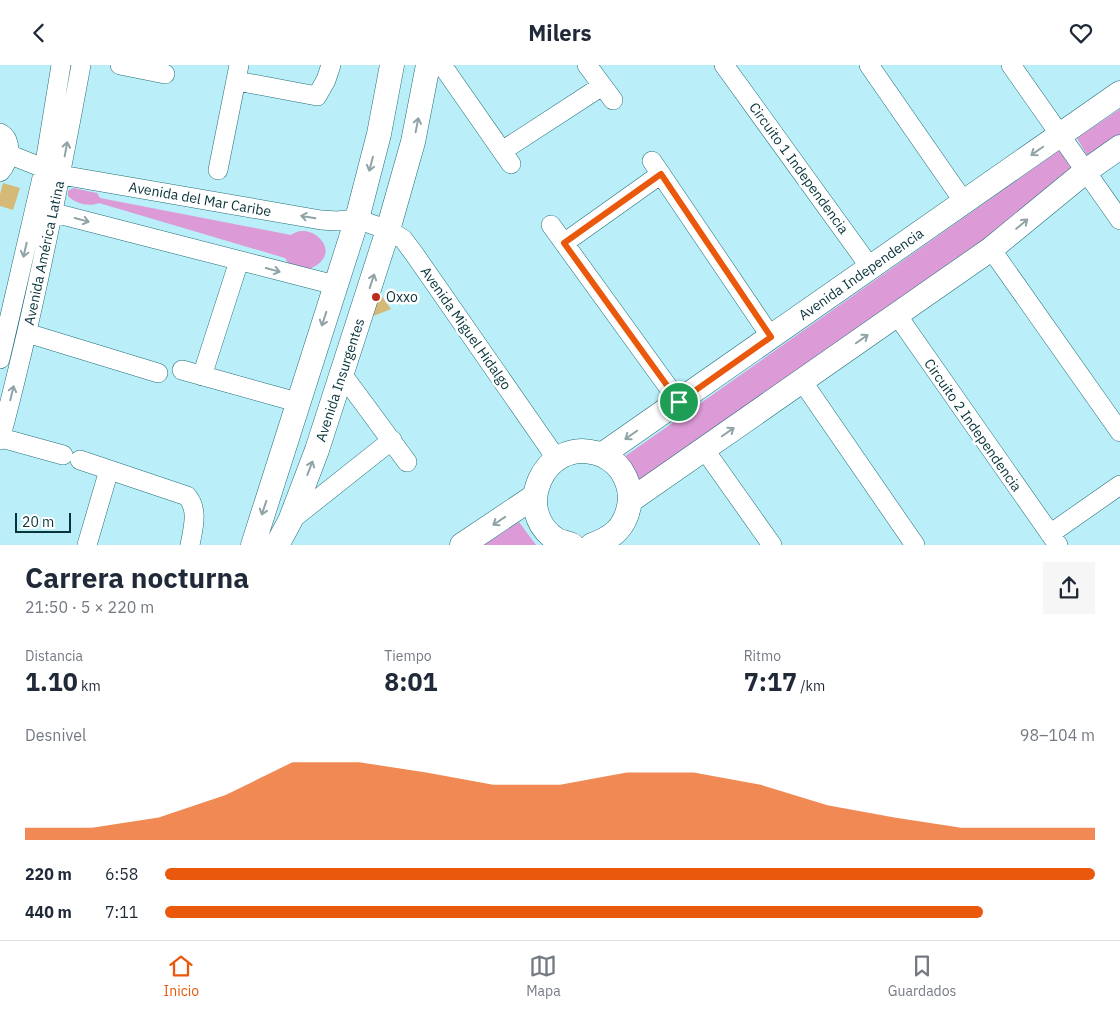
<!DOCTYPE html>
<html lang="es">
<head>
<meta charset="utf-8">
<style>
  body { margin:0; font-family:"IBM Plex Sans",sans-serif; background:#f6f6f7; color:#1f2937; height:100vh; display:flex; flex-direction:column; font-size:19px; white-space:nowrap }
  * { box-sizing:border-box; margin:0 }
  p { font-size:16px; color:#747a83 }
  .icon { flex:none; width:28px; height:28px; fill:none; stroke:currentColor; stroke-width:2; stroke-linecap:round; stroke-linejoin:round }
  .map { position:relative; height:480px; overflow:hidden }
  .sheet { display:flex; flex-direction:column; background:#fff; flex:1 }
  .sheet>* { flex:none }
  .scale { position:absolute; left:15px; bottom:12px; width:56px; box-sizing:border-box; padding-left:5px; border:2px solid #083339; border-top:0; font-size:14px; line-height:18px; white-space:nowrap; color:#083339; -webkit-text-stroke:4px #fff; paint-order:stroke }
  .pin { position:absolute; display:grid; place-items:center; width:42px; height:42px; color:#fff; margin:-21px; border:2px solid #fff; border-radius:50%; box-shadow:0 1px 5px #0007 }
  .round { display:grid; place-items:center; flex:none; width:52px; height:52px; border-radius:0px; background:#f6f6f7 }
  .summary { display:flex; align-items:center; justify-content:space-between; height:85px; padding:0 25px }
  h1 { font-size:28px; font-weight:700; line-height:38px }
  .stats { display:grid; grid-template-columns:repeat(3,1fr); gap:8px; height:85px; padding:5px 25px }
  .stats div { display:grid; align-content:center }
  .stats b { font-size:25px; font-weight:700 }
  .stats small { font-size:14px; font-weight:400 }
  .stats p { font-size:14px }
  .chart { height:140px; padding:10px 25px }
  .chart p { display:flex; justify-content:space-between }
  .chart svg { width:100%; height:90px; margin-top:5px; fill:#ea580c; opacity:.7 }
  ul { padding:0 25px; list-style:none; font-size:16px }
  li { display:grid; grid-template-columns:80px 60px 1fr; align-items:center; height:38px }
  li i { height:12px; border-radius:6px; background:#ea580c }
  header { display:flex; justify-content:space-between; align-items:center; height:65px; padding:0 25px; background:#fff; font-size:22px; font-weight:700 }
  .tabs { display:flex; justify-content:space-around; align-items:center; height:70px; border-top:1px solid #e0e1e3; background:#fff; font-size:14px; color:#747a83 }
  .tabs a { display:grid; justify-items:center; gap:2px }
  .tabs .selected { color:#ea580c }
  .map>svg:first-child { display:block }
</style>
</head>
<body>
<header><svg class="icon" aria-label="back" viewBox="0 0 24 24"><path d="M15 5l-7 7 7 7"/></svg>Milers<svg class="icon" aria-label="heart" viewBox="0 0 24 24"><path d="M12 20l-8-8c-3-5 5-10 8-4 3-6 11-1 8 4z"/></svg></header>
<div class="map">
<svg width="1120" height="480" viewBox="0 0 1120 480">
  <rect width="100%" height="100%" fill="#baeff9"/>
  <!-- green -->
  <path fill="#dc9ad6" d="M1120 44V72L1089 94 1077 73Z
    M1060 85 1072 105 987 175 640 417 624 392Z
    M73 123 97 128 100 133 291 170C294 168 298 166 302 166 314 165 329 178 325 190 321 202 302 209 292 202 289 200 287 196 285 193L99 138C90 142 76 139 68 131V126Z
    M519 457 536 480H484Z"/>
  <!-- building -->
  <path fill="#d4ba76" d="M3 118 20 123 13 145 0 141V129Z
    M374 220 391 244 361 256Z"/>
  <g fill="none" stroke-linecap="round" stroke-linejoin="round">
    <defs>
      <path id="minor" d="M120 0 165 9
        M442 0 511 99
        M587 0 613 35
        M724 0 870 202
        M869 0 964 137
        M1011 0 1120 155
        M237 16 317 31 326 15 331 0
        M0 68C14 75 9 97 0 107
        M502 86 602 21
        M8 89 61 110 321 155 337 156 357 154 388 165 403 174 415 190 556 393
        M652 96 771 272
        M218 105 239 0
        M35 143 335 220
        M551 160 679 337
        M564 178 661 109
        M991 184 1120 367
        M897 250 1058 480
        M27 268 158 308
        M0 294 44 104 61 0
        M182 305 297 337
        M342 309 407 397
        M202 311 239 196
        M802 316 915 480
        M1 373 63 390
        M0 375C33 252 58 126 81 0
        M704 384 772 480
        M80 395 187 431C199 445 193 463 190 480
        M290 456 392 375
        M1050 469 1120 420
        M87 480 109 405"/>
      <path id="major" d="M603 389 1120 28
        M631 435 991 184 1086 106 1120 82
        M253 480 357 154 379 69 392 0
        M277 480 290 456 317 385 388 165 413 77 428 0
        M462 480 535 431
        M572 480C567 478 562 477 557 475 511 446 544 373 596 388 605 390 615 397 621 405 628 416 632 428 629 441 625 463 612 473 592 480"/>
    </defs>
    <!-- minor casing -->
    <use href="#minor" stroke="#216d78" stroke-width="20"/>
    <!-- major casing -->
    <use href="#major" stroke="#216d78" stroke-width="25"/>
    <!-- minor -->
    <use href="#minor" stroke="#fff" stroke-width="19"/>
    <!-- major -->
    <use href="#major" stroke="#fff" stroke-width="24"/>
  </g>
  <!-- one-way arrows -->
  <defs><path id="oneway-shaft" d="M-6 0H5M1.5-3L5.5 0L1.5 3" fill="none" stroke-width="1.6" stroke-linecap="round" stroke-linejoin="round" transform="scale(1.25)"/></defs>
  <g stroke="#90a3a6">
    <use href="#oneway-shaft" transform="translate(417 60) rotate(-79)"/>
    <use href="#oneway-shaft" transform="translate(66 84) rotate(-80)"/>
    <use href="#oneway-shaft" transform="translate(1037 86) rotate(145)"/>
    <use href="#oneway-shaft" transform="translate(371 99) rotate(105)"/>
    <use href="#oneway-shaft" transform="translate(308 152) rotate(-170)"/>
    <use href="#oneway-shaft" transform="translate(82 155) rotate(15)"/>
    <use href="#oneway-shaft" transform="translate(1022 159) rotate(-40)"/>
    <use href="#oneway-shaft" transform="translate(25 185) rotate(103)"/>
    <use href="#oneway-shaft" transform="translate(273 205) rotate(15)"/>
    <use href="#oneway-shaft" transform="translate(372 216) rotate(-72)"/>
    <use href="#oneway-shaft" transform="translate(324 254) rotate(108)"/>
    <use href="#oneway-shaft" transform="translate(862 274) rotate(-35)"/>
    <use href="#oneway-shaft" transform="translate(12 328) rotate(-76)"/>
    <use href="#oneway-shaft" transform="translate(728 367) rotate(-35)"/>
    <use href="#oneway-shaft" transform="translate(631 370) rotate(145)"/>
    <use href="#oneway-shaft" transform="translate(310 403) rotate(-69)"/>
    <use href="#oneway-shaft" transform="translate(264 443) rotate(108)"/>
    <use href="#oneway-shaft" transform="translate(499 456) rotate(146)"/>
  </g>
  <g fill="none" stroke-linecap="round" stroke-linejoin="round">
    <defs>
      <path id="route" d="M661 109 771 272 679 337 564 178Z"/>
    </defs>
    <!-- route casing -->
    <use href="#route" stroke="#fff" stroke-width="10"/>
    <!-- route -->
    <use href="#route" stroke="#ea580c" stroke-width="6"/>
  </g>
  <!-- markers -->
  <circle fill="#b92c1e" stroke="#fff" stroke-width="2" cx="376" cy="232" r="5"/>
  <g text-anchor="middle" stroke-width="5" stroke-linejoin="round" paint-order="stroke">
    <!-- street labels -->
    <g font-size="14" fill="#083339" stroke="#fff">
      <text transform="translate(799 103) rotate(54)" y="5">Circuito 1 Independencia</text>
      <text transform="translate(200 134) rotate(10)" y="5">Avenida del Mar Caribe</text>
      <text transform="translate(44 188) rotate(-78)" y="5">Avenida América Latina</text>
      <text transform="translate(861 209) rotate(-35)" y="5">Avenida Independencia</text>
      <text transform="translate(466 263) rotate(55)" y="5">Avenida Miguel Hidalgo</text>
      <text transform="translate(340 315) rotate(-72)" y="5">Avenida Insurgentes</text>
      <text transform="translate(973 360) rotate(55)" y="5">Circuito 2 Independencia</text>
    </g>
    <!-- poi labels -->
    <g font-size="14" fill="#083339" stroke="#fff" text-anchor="start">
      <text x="386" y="237">Oxxo</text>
    </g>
  </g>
</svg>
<div class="scale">20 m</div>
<div class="pin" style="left:679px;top:337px;background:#1e9e55"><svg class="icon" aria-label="arrive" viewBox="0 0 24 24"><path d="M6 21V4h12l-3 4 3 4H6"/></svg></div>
</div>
<section class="sheet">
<div class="summary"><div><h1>Carrera nocturna</h1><p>21:50 · 5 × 220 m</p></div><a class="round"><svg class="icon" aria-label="share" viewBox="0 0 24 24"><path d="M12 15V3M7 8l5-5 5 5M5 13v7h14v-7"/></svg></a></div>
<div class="stats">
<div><p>Distancia</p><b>1.10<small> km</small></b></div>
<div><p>Tiempo</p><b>8:01</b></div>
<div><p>Ritmo</p><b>7:17<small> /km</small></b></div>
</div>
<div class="chart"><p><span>Desnivel</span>98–104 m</p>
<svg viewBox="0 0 160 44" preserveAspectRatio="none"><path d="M0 44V38L10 38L20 33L30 22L40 6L50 6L60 11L70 17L80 17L90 11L100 11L110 17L120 27L130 33L140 38L150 38L160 38V44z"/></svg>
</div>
<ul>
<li><b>220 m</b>6:58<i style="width:100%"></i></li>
<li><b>440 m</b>7:11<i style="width:88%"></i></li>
</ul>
</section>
<nav class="tabs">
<a class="selected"><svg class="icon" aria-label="home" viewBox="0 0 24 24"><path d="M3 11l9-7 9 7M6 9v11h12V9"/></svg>Inicio</a>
<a><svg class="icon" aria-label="map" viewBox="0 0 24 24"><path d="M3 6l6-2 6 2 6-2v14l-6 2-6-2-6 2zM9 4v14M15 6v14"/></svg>Mapa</a>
<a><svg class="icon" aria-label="saved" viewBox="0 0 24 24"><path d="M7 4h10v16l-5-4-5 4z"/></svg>Guardados</a>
</nav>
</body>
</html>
